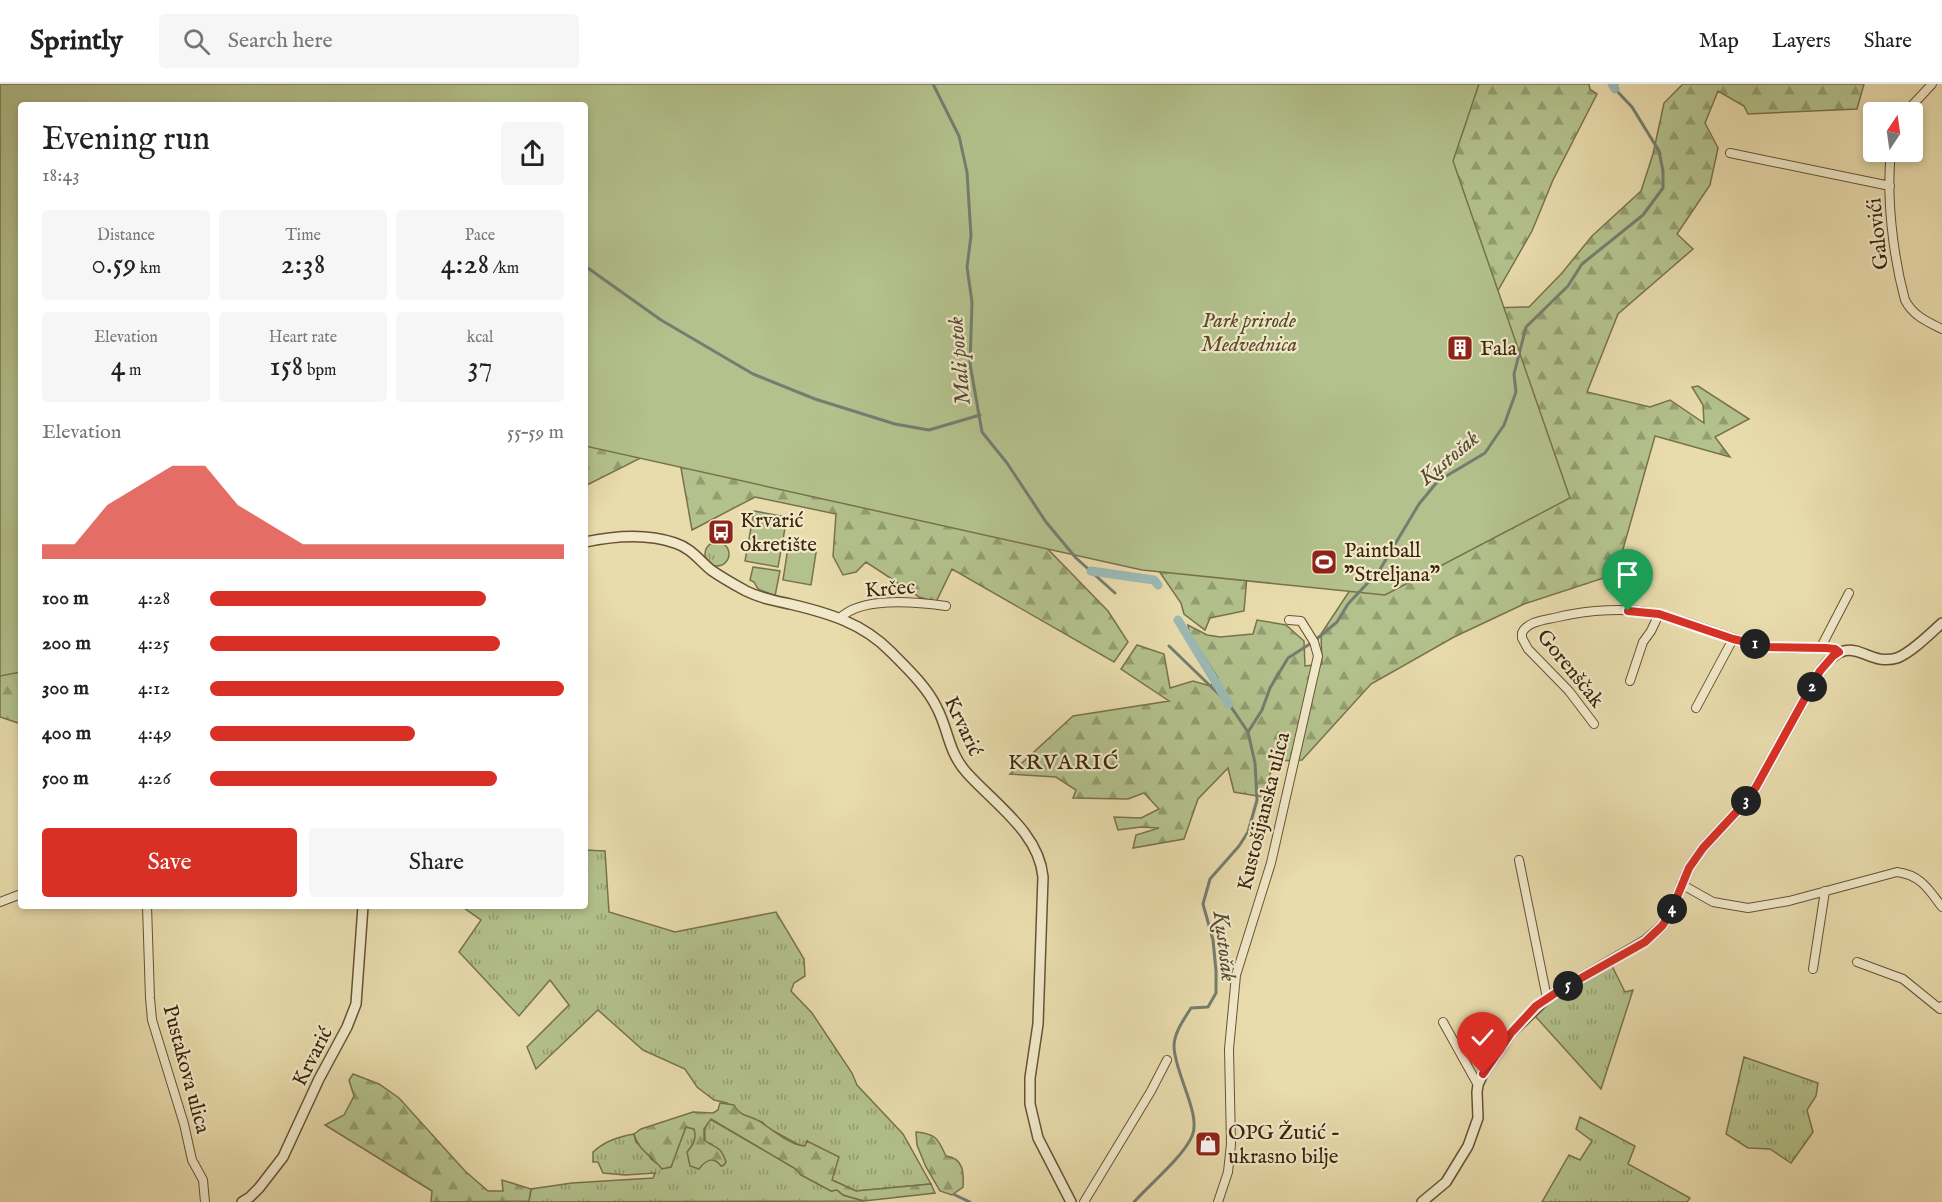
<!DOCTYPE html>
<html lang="en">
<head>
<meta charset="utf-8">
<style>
  body { margin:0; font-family:"IM FELL English",serif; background:#f6f6f6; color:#222; height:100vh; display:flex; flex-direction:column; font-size:22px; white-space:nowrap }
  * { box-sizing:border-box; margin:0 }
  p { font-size:20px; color:#767676 }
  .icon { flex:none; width:33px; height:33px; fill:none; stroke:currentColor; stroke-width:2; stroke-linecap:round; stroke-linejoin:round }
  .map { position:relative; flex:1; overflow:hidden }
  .side { position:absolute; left:18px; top:18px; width:570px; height:807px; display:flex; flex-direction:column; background:#fff; border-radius:6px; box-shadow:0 3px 9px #0003 }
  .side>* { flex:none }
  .needle { width:39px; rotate:13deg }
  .buttons { position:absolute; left:1863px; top:18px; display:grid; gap:12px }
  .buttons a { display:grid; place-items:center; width:60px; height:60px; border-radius:6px; background:#fff; box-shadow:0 3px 9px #0003; font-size:30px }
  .pin { position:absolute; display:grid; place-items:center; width:51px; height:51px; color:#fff; margin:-62px -26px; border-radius:50% 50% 50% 0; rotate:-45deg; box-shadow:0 0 6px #0007 }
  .pin .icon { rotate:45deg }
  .km { position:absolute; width:30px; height:30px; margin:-15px; border-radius:50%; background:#222; color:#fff; font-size:16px; line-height:30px; text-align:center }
  .round { display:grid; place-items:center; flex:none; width:63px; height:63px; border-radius:6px; background:#f6f6f6 }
  .summary { display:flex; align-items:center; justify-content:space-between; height:102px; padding:0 24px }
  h1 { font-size:33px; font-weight:600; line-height:45px }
  .metrics { display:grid; grid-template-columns:repeat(3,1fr); gap:9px; height:102px; padding:6px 24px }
  .metrics div { display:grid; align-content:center; border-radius:6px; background:#f6f6f6; text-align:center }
  .metrics b { font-size:30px; font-weight:600 }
  .metrics small { font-size:16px; font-weight:400 }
  .metrics p { font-size:16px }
  .chart { height:168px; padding:12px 24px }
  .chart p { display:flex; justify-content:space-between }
  .chart svg { width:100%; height:108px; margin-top:6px; fill:#d93025; opacity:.7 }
  .primary-button { display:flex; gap:12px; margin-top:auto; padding:12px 24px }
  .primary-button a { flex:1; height:69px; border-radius:6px; background:#d93025; color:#fff; font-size:24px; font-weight:600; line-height:69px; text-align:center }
  .primary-button a+a { background:#f6f6f6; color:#222 }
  ul { padding:0 24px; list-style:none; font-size:20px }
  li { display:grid; grid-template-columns:96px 72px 1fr; align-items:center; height:45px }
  li i { height:15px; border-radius:8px; background:#d93025 }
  header { display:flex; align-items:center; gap:36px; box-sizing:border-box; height:84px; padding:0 30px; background:#fff; border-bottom:2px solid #e0e0e0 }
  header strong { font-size:28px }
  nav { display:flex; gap:33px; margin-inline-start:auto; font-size:21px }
  .search { width:420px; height:54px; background:#f6f6f6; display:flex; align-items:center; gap:15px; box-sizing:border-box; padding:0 21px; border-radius:6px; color:#767676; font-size:22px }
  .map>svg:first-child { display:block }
</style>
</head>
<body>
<header>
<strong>Sprintly</strong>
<div class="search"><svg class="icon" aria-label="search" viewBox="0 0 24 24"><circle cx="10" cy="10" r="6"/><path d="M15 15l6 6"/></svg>Search here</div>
<nav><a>Map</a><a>Layers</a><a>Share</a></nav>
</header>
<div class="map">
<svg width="1942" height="1118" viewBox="0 0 1942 1118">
  <defs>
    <pattern id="grass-tufts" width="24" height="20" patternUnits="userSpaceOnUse" patternTransform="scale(1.5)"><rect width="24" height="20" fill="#b3c18c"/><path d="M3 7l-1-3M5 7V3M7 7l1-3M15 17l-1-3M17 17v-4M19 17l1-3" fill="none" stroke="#939d71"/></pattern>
    <pattern id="forest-firs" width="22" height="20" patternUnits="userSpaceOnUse" patternTransform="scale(1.5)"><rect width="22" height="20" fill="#b3c18c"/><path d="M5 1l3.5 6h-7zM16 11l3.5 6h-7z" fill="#939d71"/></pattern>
  </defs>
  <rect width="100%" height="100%" fill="#e8dbac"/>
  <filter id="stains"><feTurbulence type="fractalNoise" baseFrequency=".00333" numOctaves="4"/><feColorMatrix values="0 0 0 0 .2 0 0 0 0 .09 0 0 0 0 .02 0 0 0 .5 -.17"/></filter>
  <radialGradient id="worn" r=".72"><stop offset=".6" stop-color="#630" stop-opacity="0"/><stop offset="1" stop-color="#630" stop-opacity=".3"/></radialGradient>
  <!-- grass -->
  <path fill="url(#grass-tufts)" stroke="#78724c" stroke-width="1.5" d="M705 470a12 12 0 1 1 24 0a12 12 0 1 1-24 0Z
    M585 766 605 767 609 828 675 848 776 828 804 875 805 892 794 899 791 907 812 929 852 989 857 1001 903 1050 931 1100 856 1107 832 1096 807 1057 805 1062 799 1061 768 1044 762 1038 745 1033 727 1019 714 1016 697 1003 685 985 643 966 598 926 536 985 527 963 569 921 550 896 519 932 459 868 481 836 464 824 465 822H585Z
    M1611 880 1625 908 1633 906 1601 1005 1535 932V927Z
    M1744 973 1818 999 1816 1012 1807 1026 1813 1048 1791 1079 1770 1065 1748 1064 1726 1050Z
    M1580 1033 1635 1062 1628 1080 1690 1114 1687 1118H1542L1569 1071 1580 1076 1592 1057 1576 1045Z
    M710 1035 796 1085 801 1091 831 1107 837 1106 843 1111 864 1117 519 1118 529 1117 531 1105 572 1099 653 1094 655 1089 625 1091 603 1089 598 1078H593V1068C605 1057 618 1053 634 1050L636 1058 646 1066 651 1075 658 1080 671 1083 676 1066 686 1043 694 1045 696 1051 692 1062 706 1076 711 1075 718 1078 712 1060 705 1058C705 1049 703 1042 710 1035Z"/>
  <!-- forest -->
  <path fill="url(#forest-firs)" stroke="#78724c" stroke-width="1.5" d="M0 0H1589L1590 5 1597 10 1553 96 1532 147 1488 224 1529 223 1562 189 1592 152 1641 107 1653 70 1664 19 1683 0H1864L1857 25 1748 30 1744 22 1718 7 1705 39 1718 64 1710 101 1677 150 1693 165 1618 230 1587 308 1650 323 1670 316 1704 339 1703 321 1692 303 1698 302 1749 335 1715 353 1730 373 1655 352 1616 490 1524 520 1454 553 1371 600 1302 676 1274 677 1263 713 1234 708 1228 684 1198 715 1184 755 1133 764 1136 751 1159 744 1141 743 1118 746 1114 733 1141 734 1159 725 1144 709 1128 715 1073 714 1076 706 1056 693 1010 690 1073 632 1169 617 1121 585 1137 561 1164 570 1170 604 1193 597 1210 602 1218 594 1189 549 1188 541 1207 551 1220 553 1253 550 1257 536 1286 541 1304 557 1305 582 1322 580 1321 550 1372 473 1247 492 1244 527 1210 534 1205 546 1184 530 1181 519 1159 487 1040 457 1108 527 1128 558 1114 578 952 485 936 518 919 513 866 478 856 488 843 491 833 472 836 430 755 413 692 446 676 356 585 402V21H21V640L0 633Z
    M353 990 379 1000 399 1014 465 1087 488 1107H503L502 1096 531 1105 529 1117 431 1118 432 1107 325 1041 344 1031 354 1012 349 996Z
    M720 1019 734 1021C740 1034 752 1031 762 1039 774 1047 790 1061 805 1062L807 1057 839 1073 832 1096 856 1107 931 1100 935 1109 864 1117 843 1111 837 1106 831 1107 801 1091 796 1085 711 1035 704 1045V1056C715 1065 720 1060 726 1078L724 1081 721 1082C713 1071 705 1077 699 1085L690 1082 687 1068C693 1061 697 1055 694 1045L686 1043 671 1083 662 1085C653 1073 637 1065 634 1050L641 1045 693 1028 713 1029 718 1026Z
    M916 1048C937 1050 938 1055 946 1072 963 1074 964 1088 963 1103L952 1111 940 1107 926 1083 917 1061Z"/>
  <!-- park -->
  <path fill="#b3c18c" stroke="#78724c" stroke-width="1.5" d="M0 0H1479L1453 77 1570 414 1385 511 1142 486 585 362V21H21V588L0 592Z
    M754 427 787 433 778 483 745 477Z
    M789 457 817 462 811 501 783 496Z
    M753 483 780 487 775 512 758 505 754 498 750 496Z"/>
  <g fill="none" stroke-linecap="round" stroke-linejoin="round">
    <!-- stream -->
    <path stroke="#757d70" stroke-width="3" d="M933 0 959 52 967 88 971 152 967 183 972 218 970 280 982 348 1007 379 1046 438 1076 474 1115 509
      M585 182 661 236 753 290 815 315 895 340 929 346 980 331
      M1169 562 1229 620 1248 648
      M955 1111 970 1118
      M1134 1118C1149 1101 1184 1072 1192 1052 1202 1031 1174 988 1174 962 1174 949 1184 935 1191 924L1208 923 1216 909V887L1213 856 1203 820 1210 795 1239 762 1248 748 1257 716 1255 679 1248 648 1262 626 1270 604 1288 574 1313 558 1337 538 1348 520 1379 487 1419 420 1438 397 1485 369 1504 341 1516 308 1514 290 1526 243 1568 202 1582 180 1643 131 1663 104V87L1659 67 1632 23 1615 5 1617 0"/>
    <!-- canal -->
    <path stroke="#9bb9b4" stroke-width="9" d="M1612 0 1615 5
      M1091 487 1154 496 1158 501
      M1178 536 1229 620"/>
    <defs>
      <path id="minor" d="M1906 28 1932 0
        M1891 68C1886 112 1893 172 1905 216 1913 232 1928 238 1942 245
        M1730 69 1890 102
        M840 534C862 512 917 518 946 522
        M1821 563 1849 509
        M1630 597 1643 558 1651 547 1659 530
        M1696 624 1733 555
        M1594 640 1569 607 1528 565 1522 554V549C1527 537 1546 536 1558 533 1587 526 1628 523 1658 530 1695 538 1729 556 1767 563 1786 566 1807 563 1826 564L1835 565 1839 568
        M1519 776 1547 914
        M1681 800 1713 818 1748 824 1789 817 1897 788C1921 791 1929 806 1942 823
        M0 818 21 810
        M147 822 150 914 152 936 184 1040 192 1076 203 1096 205 1118
        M1857 878 1903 895 1940 925 1942 922
        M1813 885 1825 807
        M1443 938 1478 1001
        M1084 1118 1151 1007 1167 976
        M1218 1118 1228 1088 1231 1060 1229 965 1236 891 1271 779 1318 572 1314 558 1301 537 1289 536"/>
      <path id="tertiary" d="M585 458C613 452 647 449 675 459 691 464 699 476 711 486 721 493 735 501 746 507 760 514 775 517 790 520 828 529 863 539 891 568 907 584 927 603 937 624 949 647 948 668 967 689 995 720 1039 749 1043 793L1038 940 1030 994V1020L1038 1054 1071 1118
        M242 1118 250 1113 259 1104 283 1073 319 995 347 943 356 920 363 822
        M1422 1118 1446 1098 1468 1062 1478 1034 1477 1008 1478 1001 1483 990 1511 949 1547 914 1645 857 1662 842 1670 830 1689 784 1703 764 1741 723 1756 703 1820 587C1852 543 1865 584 1897 574 1911 569 1931 549 1942 539"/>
    </defs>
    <!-- minor casing -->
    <use href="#minor" stroke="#685233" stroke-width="10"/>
    <!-- tertiary casing -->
    <use href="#tertiary" stroke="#685233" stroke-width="12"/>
    <!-- minor -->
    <use href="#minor" stroke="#f0e8c9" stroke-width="8"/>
    <!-- tertiary -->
    <use href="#tertiary" stroke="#f0e8c9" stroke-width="9"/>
  </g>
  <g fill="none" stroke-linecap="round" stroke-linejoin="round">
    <defs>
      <path id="route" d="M1483 990 1511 949 1536 922 1560 906 1645 858 1662 842 1670 830 1689 784 1703 764 1741 723 1756 703 1820 587 1833 572 1839 568 1835 565 1826 564 1767 563 1733 555 1659 530 1628 527"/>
    </defs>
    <!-- route casing -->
    <use href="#route" stroke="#fff" stroke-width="12"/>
    <!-- route -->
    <use href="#route" stroke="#d93025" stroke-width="8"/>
  </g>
  <!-- icons -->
  <defs>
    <symbol id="building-square" viewBox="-11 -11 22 22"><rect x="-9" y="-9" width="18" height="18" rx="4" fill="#8f2418" stroke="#f0e8c9"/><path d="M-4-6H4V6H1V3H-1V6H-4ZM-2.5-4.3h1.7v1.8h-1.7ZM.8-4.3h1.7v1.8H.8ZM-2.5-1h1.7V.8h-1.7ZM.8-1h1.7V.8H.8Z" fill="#fff"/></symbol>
    <symbol id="bus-square" viewBox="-11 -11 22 22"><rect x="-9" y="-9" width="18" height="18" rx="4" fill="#8f2418" stroke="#f0e8c9"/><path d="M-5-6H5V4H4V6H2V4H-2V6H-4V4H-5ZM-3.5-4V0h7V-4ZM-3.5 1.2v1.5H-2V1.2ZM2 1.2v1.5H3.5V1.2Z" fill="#fff"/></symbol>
    <symbol id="stadium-square" viewBox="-11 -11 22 22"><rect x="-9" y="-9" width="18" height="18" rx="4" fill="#8f2418" stroke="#f0e8c9"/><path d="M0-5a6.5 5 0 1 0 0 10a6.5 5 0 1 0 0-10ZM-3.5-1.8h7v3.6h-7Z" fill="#fff"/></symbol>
    <symbol id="shop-square" viewBox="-11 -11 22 22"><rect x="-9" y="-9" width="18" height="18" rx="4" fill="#8f2418" stroke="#f0e8c9"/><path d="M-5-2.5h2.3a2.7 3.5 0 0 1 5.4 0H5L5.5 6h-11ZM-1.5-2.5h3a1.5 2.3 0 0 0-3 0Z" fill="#fff"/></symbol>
  </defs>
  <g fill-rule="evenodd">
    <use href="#building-square" x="1445" y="249" width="30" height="30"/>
    <use href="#bus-square" x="706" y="433" width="30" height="30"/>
    <use href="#stadium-square" x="1309" y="463" width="30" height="30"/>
    <use href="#shop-square" x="1193" y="1045" width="30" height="30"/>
  </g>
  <g text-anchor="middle" stroke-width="4.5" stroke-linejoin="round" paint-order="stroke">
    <!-- street labels -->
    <g font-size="21" fill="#3d240b" stroke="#f0e8c9">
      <text transform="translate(1877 150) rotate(-96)" y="7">Galovići</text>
      <text transform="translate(890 504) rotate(-4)" y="7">Krčec</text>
      <text transform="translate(1571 584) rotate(51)" y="7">Gorenščak</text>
      <text transform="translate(964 642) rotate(65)" y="7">Krvarić</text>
      <text transform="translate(1263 727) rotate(-76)" y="7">Kustošijanska ulica</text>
      <text transform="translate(312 972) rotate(-63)" y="7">Krvarić</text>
      <text transform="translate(187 985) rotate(75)" y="7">Pustakova ulica</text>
    </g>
    <!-- park labels -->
    <g font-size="21" font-style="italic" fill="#5a4b2b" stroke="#f0e8c9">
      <text x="1249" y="243">Park prirode<tspan x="1249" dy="24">Medvednica</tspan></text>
    </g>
    <!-- poi labels -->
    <g font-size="21" fill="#3d240b" stroke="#f0e8c9" text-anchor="start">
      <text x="1480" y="271">Fala</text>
      <text x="740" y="443">Krvarić<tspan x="740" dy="24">okretište</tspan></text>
      <text x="1344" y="473">Paintball<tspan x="1344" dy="24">"Streljana"</tspan></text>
      <text x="1228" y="1055">OPG Žutić -<tspan x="1228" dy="24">ukrasno bilje</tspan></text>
    </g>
    <!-- water labels -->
    <g font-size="22" font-style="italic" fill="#544935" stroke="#f0e8c9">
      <text transform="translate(958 277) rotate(-95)" y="8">Mali potok</text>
      <text transform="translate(1448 373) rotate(-40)" y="8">Kustošak</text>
      <text transform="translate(1226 862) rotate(83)" y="8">Kustošak</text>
    </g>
    <!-- neighbourhood labels -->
    <g font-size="22" letter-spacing="1.5" fill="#3d240b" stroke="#f0e8c9">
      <text x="1064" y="685">KRVARIĆ</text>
    </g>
  </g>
  <rect width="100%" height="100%" filter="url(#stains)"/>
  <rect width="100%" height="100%" fill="url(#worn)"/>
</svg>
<div class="buttons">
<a><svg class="needle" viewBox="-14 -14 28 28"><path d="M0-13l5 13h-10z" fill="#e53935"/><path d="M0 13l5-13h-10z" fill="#767676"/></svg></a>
</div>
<div class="pin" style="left:1628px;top:527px;background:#1e9e55"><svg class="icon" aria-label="arrive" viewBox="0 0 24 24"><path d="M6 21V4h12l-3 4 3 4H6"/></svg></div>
<div class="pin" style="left:1483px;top:990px;background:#d93025"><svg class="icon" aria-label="check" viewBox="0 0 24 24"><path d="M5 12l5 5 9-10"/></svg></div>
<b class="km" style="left:1755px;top:560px">1</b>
<b class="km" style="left:1812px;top:603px">2</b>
<b class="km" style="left:1746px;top:717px">3</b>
<b class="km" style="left:1672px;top:825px">4</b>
<b class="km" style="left:1568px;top:902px">5</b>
<section class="side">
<div class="summary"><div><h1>Evening run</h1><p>18:43</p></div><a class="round"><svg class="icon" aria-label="share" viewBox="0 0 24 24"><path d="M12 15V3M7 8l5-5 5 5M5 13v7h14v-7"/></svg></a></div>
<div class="metrics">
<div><p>Distance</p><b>0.59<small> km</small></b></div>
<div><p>Time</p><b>2:38</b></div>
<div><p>Pace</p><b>4:28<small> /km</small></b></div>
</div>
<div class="metrics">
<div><p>Elevation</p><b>4<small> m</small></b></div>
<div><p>Heart rate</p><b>158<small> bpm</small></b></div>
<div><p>kcal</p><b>37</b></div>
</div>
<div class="chart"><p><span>Elevation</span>55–59 m</p>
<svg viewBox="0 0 160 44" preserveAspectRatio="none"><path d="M0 44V38L10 38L20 22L30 14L40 6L50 6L60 22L70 30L80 38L90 38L100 38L110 38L120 38L130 38L140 38L150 38L160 38V44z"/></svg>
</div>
<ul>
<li><b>100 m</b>4:28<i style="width:78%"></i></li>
<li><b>200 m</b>4:25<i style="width:82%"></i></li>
<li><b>300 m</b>4:12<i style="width:100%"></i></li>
<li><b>400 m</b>4:49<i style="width:58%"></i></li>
<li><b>500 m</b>4:26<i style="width:81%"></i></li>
</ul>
<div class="primary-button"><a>Save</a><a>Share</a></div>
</section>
</div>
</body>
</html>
